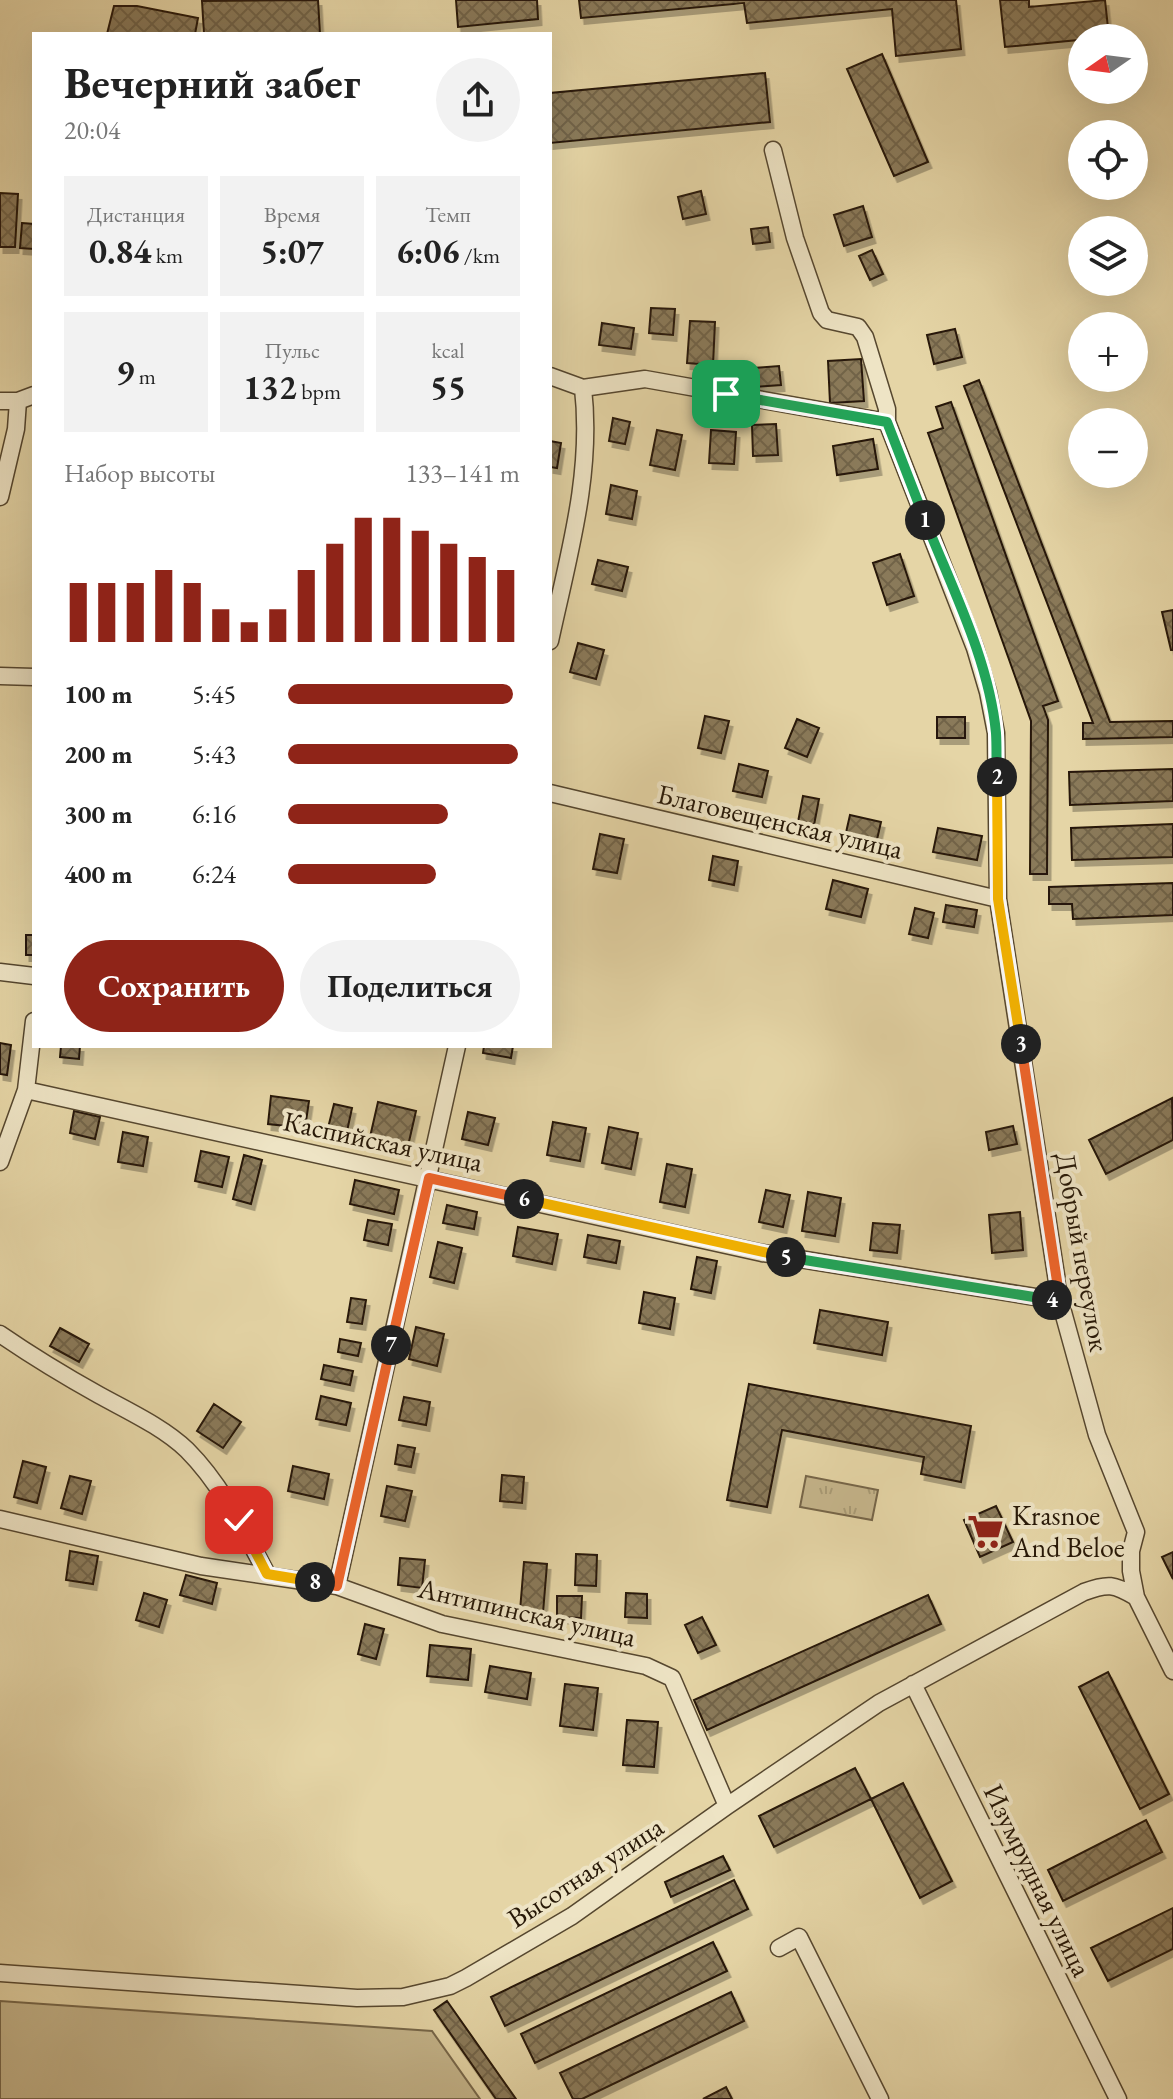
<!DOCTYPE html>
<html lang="ru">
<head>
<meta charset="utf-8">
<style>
  body { margin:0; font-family:"EB Garamond",serif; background:#f2f2f2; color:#222; height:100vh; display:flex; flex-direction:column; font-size:30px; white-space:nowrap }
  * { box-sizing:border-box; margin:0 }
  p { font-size:26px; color:#767676 }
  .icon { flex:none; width:44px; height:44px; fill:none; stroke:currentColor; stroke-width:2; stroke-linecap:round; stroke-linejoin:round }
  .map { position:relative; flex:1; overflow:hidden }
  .side { position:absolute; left:32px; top:32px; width:520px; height:1016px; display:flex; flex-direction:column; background:#fff; border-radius:0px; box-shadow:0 8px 32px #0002 }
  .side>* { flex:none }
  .needle { width:52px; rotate:256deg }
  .tools { position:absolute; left:1068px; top:24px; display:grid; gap:16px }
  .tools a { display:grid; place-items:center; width:80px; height:80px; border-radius:50%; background:#fff; box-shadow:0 8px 32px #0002; font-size:40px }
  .pin { position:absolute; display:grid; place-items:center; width:68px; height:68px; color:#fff; margin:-34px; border-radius:16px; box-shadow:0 4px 12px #0006 }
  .km { position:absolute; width:40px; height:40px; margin:-20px; border-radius:50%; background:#222; color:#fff; font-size:22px; line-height:40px; text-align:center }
  .round { display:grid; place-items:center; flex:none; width:84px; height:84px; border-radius:42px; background:#f2f2f2 }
  .head { display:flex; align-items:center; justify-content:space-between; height:136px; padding:0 32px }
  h1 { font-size:44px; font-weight:700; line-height:60px }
  .figures { display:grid; grid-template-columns:repeat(3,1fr); gap:12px; height:136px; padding:8px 32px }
  .figures div { display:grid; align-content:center; border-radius:0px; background:#f2f2f2; text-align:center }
  .figures b { font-size:34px; font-weight:700 }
  .figures small { font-size:22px; font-weight:400 }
  .figures p { font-size:22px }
  .chart { height:224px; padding:16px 32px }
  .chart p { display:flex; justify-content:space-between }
  .chart svg { width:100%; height:144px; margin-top:8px; stroke:#8f2418; stroke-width:6 }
  .primary-button { display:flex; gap:16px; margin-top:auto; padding:16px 32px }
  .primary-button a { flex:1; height:92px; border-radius:48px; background:#8f2418; color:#fff; font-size:32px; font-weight:700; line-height:92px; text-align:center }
  .primary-button a+a { background:#f2f2f2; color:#222 }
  ul { padding:0 32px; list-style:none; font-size:26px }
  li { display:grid; grid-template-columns:128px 96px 1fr; align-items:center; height:60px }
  li i { height:20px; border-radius:10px; background:#8f2418 }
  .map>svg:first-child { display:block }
</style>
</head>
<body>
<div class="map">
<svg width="1173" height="2099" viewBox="0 0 1173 2099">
  <defs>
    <pattern id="park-tufts" width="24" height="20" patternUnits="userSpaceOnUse" patternTransform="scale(2)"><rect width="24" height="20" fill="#c5b58b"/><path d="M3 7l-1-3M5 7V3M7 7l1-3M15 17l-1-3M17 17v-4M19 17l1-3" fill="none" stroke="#a99b76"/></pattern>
    <pattern id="building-cross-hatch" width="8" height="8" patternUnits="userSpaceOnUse" patternTransform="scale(2)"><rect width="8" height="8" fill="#8a7a5a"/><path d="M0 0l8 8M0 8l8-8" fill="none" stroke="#716348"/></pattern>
    <filter id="shadow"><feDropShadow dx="3.5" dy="6" stdDeviation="0" flood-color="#0004"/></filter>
  </defs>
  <rect width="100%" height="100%" fill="#e5d5a6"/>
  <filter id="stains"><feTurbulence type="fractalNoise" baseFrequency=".0025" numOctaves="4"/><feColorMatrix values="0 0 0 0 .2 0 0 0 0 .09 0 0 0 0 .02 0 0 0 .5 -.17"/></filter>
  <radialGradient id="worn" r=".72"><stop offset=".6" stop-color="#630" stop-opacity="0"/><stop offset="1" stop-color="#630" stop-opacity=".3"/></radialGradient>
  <!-- grass -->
  <path fill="#c5b58b" stroke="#766649" stroke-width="2" d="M0 2001 432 2031 480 2099H0Z"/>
  <!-- park -->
  <path fill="url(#park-tufts)" stroke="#766649" stroke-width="2" d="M806 1476 878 1490 872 1520 800 1507Z"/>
  <!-- building -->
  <path fill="url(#building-cross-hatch)" stroke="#271807" stroke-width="2" filter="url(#shadow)" d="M318 0 320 34H204L202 1Z
    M456 0H537L538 19 458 27Z
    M579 0H956L961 49 896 56 892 9 747 23 744 3 581 18Z
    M1000 0H1029V7L1105 0 1109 37 1005 47Z
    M114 6H137L198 18 195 34H107Z
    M882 54 928 162 894 176 847 69Z
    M765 73 770 122 550 143V93Z
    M701 191 706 214 683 219 678 197Z
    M0 193 18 194 15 247H0Z
    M863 206 872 237 844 246 834 215Z
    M22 223 34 224V249L20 248Z
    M768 227 770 242 753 244 751 229Z
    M872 250 883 274 870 280 859 256Z
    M651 308 675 309 673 335 649 333Z
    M690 321 715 322 713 365 687 363Z
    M602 323 634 328 631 349 599 345Z
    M955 329 962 357 934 364 927 335Z
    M861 359 864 401 830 403 828 361Z
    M779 366 781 385 754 387 753 368Z
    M979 380 1110 722 1173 721V737L1083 739V723H1093L964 386Z
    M951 402 1058 701 1043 706 1048 720 1047 874H1030L1031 721 928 433 943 428 936 407Z
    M613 418 630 422 625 444 609 441Z
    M776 424 778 455 753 456 752 425Z
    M657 430 682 435 675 470 650 465Z
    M711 430 736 432 734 464 709 463Z
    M873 439 878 469 837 475 833 446Z
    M550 441 561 443 557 468 550 467Z
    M611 485 637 491 632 519 606 514Z
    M900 554 914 596 887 605 873 563Z
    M598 560 628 567 622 591 592 584Z
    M1173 610V650H1171L1162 612Z
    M578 643 604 650 596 679 570 672Z
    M705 716 729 721 721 753 698 748Z
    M937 717H965V738H937Z
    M797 719 819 728 807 757 785 748Z
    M739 764 768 771 762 797 733 791Z
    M1173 769V801L1070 805 1069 772Z
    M803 796 819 799 814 825 798 822Z
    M850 815 881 822 876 844 845 837Z
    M1173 824V857L1072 860 1071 828Z
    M938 828 982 836 977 860 933 852Z
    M600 834 624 839 617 873 593 869Z
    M713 856 738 861 734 885 709 880Z
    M833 880 868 889 861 917 826 909Z
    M1173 883V915L1073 919 1072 904H1049V887Z
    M946 905 977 910 974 927 943 922Z
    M915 908 934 913 928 938 909 934Z
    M26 935H34V955H26Z
    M0 1043 11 1045 7 1075 0 1074Z
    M61 1046H80L79 1059 60 1057Z
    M484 1046H513L511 1058 483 1053Z
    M271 1096 309 1101 305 1128 268 1124Z
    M1172 1098 1173 1140 1106 1174 1089 1140Z
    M378 1102 416 1111 408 1146 370 1137Z
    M334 1104 352 1108 346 1136 327 1132Z
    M74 1111 100 1117 95 1139 70 1133Z
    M468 1112 495 1118 488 1145 462 1139Z
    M553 1122 586 1128 580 1161 547 1155Z
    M1013 1126 1017 1144 989 1150 986 1132Z
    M609 1127 638 1133 631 1169 602 1163Z
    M123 1132 148 1137 143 1166 118 1162Z
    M201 1151 229 1157 222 1187 195 1181Z
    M244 1155 262 1160 251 1204 233 1199Z
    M667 1164 692 1169 685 1207 660 1202Z
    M355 1180 399 1190 394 1214 350 1204Z
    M766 1190 790 1195 783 1227 759 1222Z
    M808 1192 841 1198 835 1236 802 1231Z
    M447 1205 477 1212 474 1229 443 1223Z
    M1020 1212 1023 1250 992 1253 989 1215Z
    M368 1220 392 1224 388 1245 364 1240Z
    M873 1223 900 1225 897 1253 870 1250Z
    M518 1227 558 1234 552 1264 513 1256Z
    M588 1235 620 1241 616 1263 584 1257Z
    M438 1242 462 1248 454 1283 430 1277Z
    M697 1257 717 1261 711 1293 691 1289Z
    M644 1292 675 1298 670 1329 639 1323Z
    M351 1298 366 1300 362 1324 347 1322Z
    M820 1310 888 1322 882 1355 814 1343Z
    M416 1327 444 1334 437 1366 409 1359Z
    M60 1328 89 1344 79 1362 50 1346Z
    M340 1339 361 1343 358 1356 338 1352Z
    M324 1365 353 1371 350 1385 321 1379Z
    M749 1384 971 1426 961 1482 921 1474 924 1457 782 1430 767 1507 727 1500Z
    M321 1396 351 1403 346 1425 316 1419Z
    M404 1397 430 1402 426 1425 399 1420Z
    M214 1404 241 1422 223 1448 197 1431Z
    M398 1445 415 1448 411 1467 395 1464Z
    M23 1461 46 1467 37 1503 14 1497Z
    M293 1466 329 1474 324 1499 288 1491Z
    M502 1475 524 1477 522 1503 500 1501Z
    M70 1476 91 1481 82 1514 61 1508Z
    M387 1486 412 1491 405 1521 381 1516Z
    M996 1506 1013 1542 980 1557 964 1520Z
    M70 1551 98 1556 93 1584 66 1580Z
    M1173 1552V1579L1162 1557Z
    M576 1554 597 1555 596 1586 575 1585Z
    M400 1558 425 1560 422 1588 398 1585Z
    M524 1562 547 1564 543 1613 520 1611Z
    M186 1575 217 1583 212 1604 180 1595Z
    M144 1593 167 1600 159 1627 136 1620Z
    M626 1593 647 1594V1618L625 1617Z
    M928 1595 941 1624 707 1730 694 1700Z
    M557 1596H582L581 1618 557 1617Z
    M702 1617 716 1645 698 1653 685 1625Z
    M365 1624 384 1629 376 1659 358 1654Z
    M430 1645 471 1649 468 1680 427 1676Z
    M490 1666 531 1673 527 1699 485 1692Z
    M1108 1672 1169 1794 1140 1809 1079 1687Z
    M565 1684 598 1688 593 1730 560 1726Z
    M627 1720 658 1722 654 1767 623 1765Z
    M855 1768 871 1799 774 1847 759 1816Z
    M903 1783 952 1881 920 1898 871 1799Z
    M1146 1820 1162 1852 1063 1901 1048 1870Z
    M723 1856 730 1870 671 1897 665 1882Z
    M734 1880 748 1909 505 2026 491 1997Z
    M1173 1908V1949L1108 1981 1091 1948Z
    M713 1942 727 1971 535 2063 521 2034Z
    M731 1992 744 2021 582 2099H573L560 2073Z
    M447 2001 516 2099H496L434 2010Z
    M726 2087 732 2099H703Z"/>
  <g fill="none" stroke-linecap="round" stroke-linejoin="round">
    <defs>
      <path id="street" d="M773 150 795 238 821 313 827 320 858 327 865 337 887 409V422L975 648 988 692 996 733 998 899 1060 1301 1097 1435 1136 1532 1131 1551V1571L1136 1597 1173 1671
        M550 376 583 388 645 379 887 422
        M0 401H18L34 395
        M0 497 16 429 18 401
        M550 641C568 557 593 474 583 388
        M0 676 34 677
        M550 793 998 899
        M0 972 34 976
        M26 1090 762 1253 1060 1301
        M0 1162 26 1090 34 1021
        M0 1334C32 1356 65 1376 99 1395 128 1411 163 1427 187 1450 222 1485 244 1531 267 1574
        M0 1519 201 1566 337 1586 442 1624 646 1666 672 1678 727 1806
        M337 1586 457 1046
        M913 1684 1118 2099
        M779 1948 799 1937 880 2099
        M0 1973 357 1998 403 1997 450 1986 466 1978 572 1916 727 1806 879 1703 1084 1592C1108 1583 1114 1584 1136 1597"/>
    </defs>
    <!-- street casing -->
    <use href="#street" stroke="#56472f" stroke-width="19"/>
    <!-- street -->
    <use href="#street" stroke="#eee4c5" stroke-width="16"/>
  </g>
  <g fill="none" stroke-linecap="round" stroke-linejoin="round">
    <defs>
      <path id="split-1" d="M726 394 887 422 925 520"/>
      <path id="split-2" d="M925 520C952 588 989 660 996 733 997 748 996 763 997 777"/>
      <path id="split-3" d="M997 777 998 899 1021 1044"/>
      <path id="split-4" d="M1021 1044 1060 1301 1052 1300"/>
      <path id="split-5" d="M786 1257 1052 1300"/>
      <path id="split-6" d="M524 1199 786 1257"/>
      <path id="split-7" d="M391 1345 429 1178 524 1199"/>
      <path id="split-8" d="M315 1582 337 1586 391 1345"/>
      <path id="split-9" d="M239 1520 267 1574 315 1582"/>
    </defs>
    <!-- split-1 casing -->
    <use href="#split-1" stroke="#fff" stroke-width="16"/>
    <!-- split-2 casing -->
    <use href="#split-2" stroke="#fff" stroke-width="16"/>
    <!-- split-3 casing -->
    <use href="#split-3" stroke="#fff" stroke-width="16"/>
    <!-- split-4 casing -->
    <use href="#split-4" stroke="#fff" stroke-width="16"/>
    <!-- split-5 casing -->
    <use href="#split-5" stroke="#fff" stroke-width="16"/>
    <!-- split-6 casing -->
    <use href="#split-6" stroke="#fff" stroke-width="16"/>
    <!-- split-7 casing -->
    <use href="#split-7" stroke="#fff" stroke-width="16"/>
    <!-- split-8 casing -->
    <use href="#split-8" stroke="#fff" stroke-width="16"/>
    <!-- split-9 casing -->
    <use href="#split-9" stroke="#fff" stroke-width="16"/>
    <!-- split-1 -->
    <use href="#split-1" stroke="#22a559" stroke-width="10"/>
    <!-- split-2 -->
    <use href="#split-2" stroke="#22a559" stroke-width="10"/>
    <!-- split-3 -->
    <use href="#split-3" stroke="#f5b400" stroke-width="10"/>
    <!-- split-4 -->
    <use href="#split-4" stroke="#f0652b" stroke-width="10"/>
    <!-- split-5 -->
    <use href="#split-5" stroke="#22a559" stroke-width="10"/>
    <!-- split-6 -->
    <use href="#split-6" stroke="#f5b400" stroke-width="10"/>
    <!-- split-7 -->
    <use href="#split-7" stroke="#f0652b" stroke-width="10"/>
    <!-- split-8 -->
    <use href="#split-8" stroke="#f0652b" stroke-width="10"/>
    <!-- split-9 -->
    <use href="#split-9" stroke="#f5b400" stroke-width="10"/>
  </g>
  <!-- icons -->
  <defs>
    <symbol id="supermarket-bare" viewBox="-9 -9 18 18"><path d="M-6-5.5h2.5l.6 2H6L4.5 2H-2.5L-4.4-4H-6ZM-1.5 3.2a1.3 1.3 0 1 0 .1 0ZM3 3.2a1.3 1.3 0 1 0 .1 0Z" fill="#8f2418" stroke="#eee4c5" stroke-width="2.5" paint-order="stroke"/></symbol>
  </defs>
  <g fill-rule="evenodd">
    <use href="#supermarket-bare" x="960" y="1506" width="51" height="51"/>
  </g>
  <g text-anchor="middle" stroke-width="8" stroke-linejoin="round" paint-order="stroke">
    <!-- street labels -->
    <g font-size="28" fill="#271807" stroke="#eee4c5">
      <text transform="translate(780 821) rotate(13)" y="10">Благовещенская улица</text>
      <text transform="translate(383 1141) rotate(12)" y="10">Каспийская улица</text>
      <text transform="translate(1083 1252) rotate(80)" y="10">Добрый переулок</text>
      <text transform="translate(527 1612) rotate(13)" y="10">Антипинская улица</text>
      <text transform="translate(585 1872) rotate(-33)" y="10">Высотная улица</text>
      <text transform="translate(1038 1880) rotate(64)" y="10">Изумрудная улица</text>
    </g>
    <!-- poi labels -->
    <g font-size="28" fill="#271807" stroke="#eee4c5" text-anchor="start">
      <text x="1012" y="1525">Krasnoe<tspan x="1012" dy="32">And Beloe</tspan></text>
    </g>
  </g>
  <rect width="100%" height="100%" filter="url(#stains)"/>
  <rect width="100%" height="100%" fill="url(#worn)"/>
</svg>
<div class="tools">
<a><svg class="needle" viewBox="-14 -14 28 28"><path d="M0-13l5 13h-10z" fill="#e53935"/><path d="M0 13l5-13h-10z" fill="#767676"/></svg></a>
<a><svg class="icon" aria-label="locate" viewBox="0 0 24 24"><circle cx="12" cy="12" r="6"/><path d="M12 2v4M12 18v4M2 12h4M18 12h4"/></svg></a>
<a><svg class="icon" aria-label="layers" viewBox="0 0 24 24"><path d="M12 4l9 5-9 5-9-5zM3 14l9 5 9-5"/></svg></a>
<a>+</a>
<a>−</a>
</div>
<div class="pin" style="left:726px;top:394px;background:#1e9e55"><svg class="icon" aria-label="arrive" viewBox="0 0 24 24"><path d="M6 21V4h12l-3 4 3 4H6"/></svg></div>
<div class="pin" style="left:239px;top:1520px;background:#d93025"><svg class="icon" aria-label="check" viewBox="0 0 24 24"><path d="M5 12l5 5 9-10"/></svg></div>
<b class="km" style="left:925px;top:520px">1</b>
<b class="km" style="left:997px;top:777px">2</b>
<b class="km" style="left:1021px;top:1044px">3</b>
<b class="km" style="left:1052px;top:1300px">4</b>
<b class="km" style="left:786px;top:1257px">5</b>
<b class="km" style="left:524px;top:1199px">6</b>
<b class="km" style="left:391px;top:1345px">7</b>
<b class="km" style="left:315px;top:1582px">8</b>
<section class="side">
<div class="head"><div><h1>Вечерний забег</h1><p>20:04</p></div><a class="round"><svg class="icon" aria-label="share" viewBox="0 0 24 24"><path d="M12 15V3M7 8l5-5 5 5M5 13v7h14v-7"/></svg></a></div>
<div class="figures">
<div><p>Дистанция</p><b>0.84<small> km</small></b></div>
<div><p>Время</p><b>5:07</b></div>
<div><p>Темп</p><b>6:06<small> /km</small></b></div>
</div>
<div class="figures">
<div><b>9<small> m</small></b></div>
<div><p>Пульс</p><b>132<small> bpm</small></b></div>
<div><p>kcal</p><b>55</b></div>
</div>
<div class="chart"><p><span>Набор высоты</span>133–141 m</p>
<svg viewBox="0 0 160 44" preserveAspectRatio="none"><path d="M5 44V26M15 44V26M25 44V26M35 44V22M45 44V26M55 44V34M65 44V38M75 44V34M85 44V22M95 44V14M105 44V6M115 44V6M125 44V10M135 44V14M145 44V18M155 44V22"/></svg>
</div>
<ul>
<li><b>100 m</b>5:45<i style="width:97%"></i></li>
<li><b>200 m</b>5:43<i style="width:99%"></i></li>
<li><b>300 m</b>6:16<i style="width:69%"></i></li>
<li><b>400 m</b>6:24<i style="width:64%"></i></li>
</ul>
<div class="primary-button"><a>Сохранить</a><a>Поделиться</a></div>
</section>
</div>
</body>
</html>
